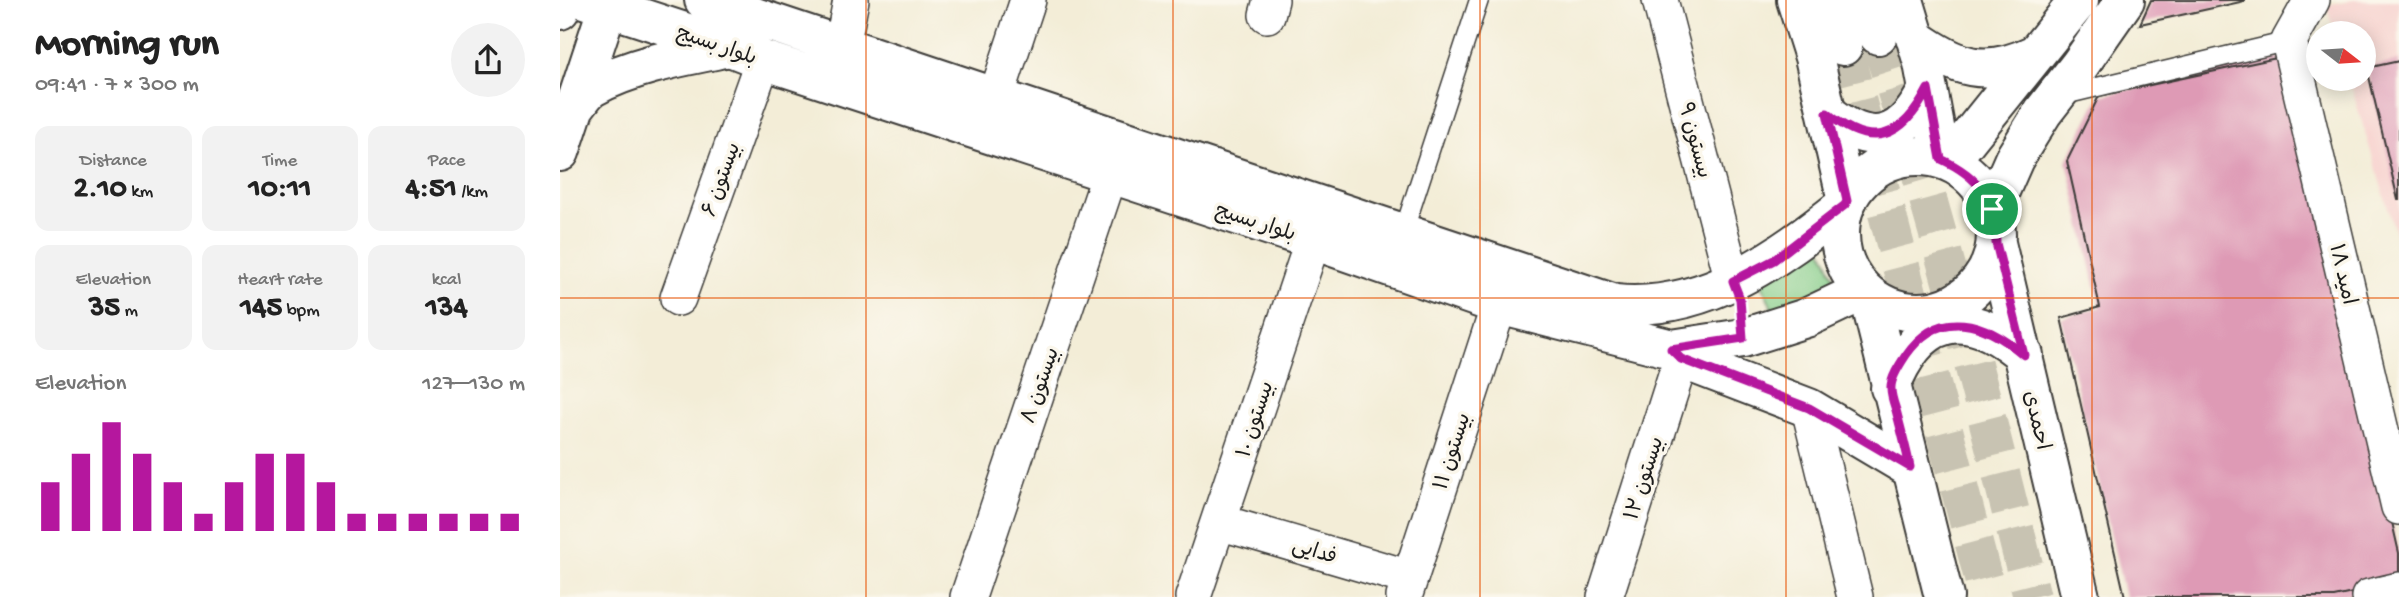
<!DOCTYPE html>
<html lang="en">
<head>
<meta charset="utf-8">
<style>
  body { margin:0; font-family:"Gochi Hand","Playpen Sans Arabic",sans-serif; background:#f2f2f2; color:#222; height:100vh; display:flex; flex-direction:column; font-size:26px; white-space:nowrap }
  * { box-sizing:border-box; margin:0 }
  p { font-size:23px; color:#767676 }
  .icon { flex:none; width:38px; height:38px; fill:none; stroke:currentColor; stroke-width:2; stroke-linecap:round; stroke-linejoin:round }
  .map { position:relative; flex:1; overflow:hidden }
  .panel { display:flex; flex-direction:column; background:#fff; width:560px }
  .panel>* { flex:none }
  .needle { width:46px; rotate:107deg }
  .controls { position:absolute; left:1746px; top:21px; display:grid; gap:14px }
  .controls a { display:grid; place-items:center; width:70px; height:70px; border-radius:50%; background:#fff; box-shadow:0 4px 18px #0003; font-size:35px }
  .pin { position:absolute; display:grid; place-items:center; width:60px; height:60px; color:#fff; margin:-30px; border:4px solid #fff; border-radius:50%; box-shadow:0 2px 7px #0007 }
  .round { display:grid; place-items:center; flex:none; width:74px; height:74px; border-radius:37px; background:#f2f2f2 }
  .summary { display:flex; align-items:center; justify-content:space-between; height:119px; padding:0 35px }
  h1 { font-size:38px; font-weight:800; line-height:52px }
  .figures { display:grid; grid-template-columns:repeat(3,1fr); gap:10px; height:119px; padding:7px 35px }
  .figures div { display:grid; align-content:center; border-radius:14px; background:#f2f2f2; text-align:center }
  .figures b { font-size:30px; font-weight:800 }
  .figures small { font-size:19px; font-weight:400 }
  .figures p { font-size:19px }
  .chart { height:196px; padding:14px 35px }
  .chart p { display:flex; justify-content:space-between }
  .chart svg { width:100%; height:126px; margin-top:7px; stroke:#b5179e; stroke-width:6 }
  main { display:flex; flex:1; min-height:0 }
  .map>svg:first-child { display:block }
</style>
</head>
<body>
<main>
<section class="panel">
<div class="summary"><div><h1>Morning run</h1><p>09:41 · 7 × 300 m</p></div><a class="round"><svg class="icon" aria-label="share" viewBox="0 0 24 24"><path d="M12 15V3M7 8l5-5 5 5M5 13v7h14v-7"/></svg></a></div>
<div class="figures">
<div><p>Distance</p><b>2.10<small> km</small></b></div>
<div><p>Time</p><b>10:11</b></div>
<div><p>Pace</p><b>4:51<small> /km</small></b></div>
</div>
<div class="figures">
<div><p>Elevation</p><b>35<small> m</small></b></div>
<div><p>Heart rate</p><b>145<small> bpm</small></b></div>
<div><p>kcal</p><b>134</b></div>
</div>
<div class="chart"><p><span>Elevation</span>127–130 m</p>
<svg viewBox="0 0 160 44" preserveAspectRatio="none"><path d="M5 44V27M15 44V17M25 44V6M35 44V17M45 44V27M55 44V38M65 44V27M75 44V17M85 44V17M95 44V27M105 44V38M115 44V38M125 44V38M135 44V38M145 44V38M155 44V38"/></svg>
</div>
</section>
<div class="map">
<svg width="1839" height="597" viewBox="0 0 1839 597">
  <rect width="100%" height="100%" fill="#fbf7ec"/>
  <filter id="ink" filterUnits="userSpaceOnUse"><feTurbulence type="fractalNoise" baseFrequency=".0143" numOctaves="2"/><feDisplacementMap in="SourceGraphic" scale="14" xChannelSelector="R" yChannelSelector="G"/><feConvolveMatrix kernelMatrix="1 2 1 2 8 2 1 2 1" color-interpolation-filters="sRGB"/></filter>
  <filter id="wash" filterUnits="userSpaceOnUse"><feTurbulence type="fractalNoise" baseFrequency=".00686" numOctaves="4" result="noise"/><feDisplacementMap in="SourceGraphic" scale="28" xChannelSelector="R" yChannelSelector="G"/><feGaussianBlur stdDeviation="1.57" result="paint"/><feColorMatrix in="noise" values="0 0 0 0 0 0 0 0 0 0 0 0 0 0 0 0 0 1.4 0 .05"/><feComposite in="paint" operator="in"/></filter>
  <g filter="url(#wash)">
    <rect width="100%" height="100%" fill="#f3edd7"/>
    <!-- built -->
    <path fill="#f7d0cd" d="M1794 0H1839V245L1789 79H1804V33H1775L1766 5Z"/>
    <!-- green -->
    <path fill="#83cc88" stroke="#507452" stroke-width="2" d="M1262 248 1278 287 1214 313 1201 282Z"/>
    <g id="blocks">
      <!-- building -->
      <path fill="#de9ab5" d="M1591 0H1685V1L1580 24Z
        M1726 56 1839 553V583L1774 597H1565L1501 318 1540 307 1507 161 1539 96Z
        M1839 61V200H1838L1807 68Z"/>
    </g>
  </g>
  <g filter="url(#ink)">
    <use href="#blocks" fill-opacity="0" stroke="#3c3b38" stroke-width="2"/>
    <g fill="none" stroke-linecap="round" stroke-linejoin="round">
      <!-- primary-tunnel -->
      <path stroke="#c8c3b2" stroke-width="38" stroke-dasharray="38 19" stroke-linecap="butt" d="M1318 35C1378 219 1425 409 1472 597
        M1283 46 1428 597"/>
      <defs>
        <path id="lane" d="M1504 95 1729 41
          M843 233 919 0"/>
        <path id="street" d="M1100 0 1173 281
          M1752 0 1729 41 1839 507
          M707 15 711 0
          M282 47 291 0
          M436 97 468 0
          M118 298 203 60
          M1249 408 1295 597
          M659 522 850 578
          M408 597 550 174
          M633 597 753 240
          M844 597 939 305
          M1045 597 1121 359
          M1809 597 1839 590"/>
        <path id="secondary" d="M27 0 170 47 203 60 753 240 939 305 1112 349 1121 359 1249 408 1350 468
          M144 0 1055 304C1144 313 1219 258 1285 205
          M1112 349 1183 338 1246 318 1303 291"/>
        <path id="primary" d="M1236 0 1254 57 1287 201
          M1271 0 1283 46
          M1307 0 1318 35
          M1344 0 1363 63 1381 159
          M0 10 3 0
          M1355 38C1397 68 1425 78 1473 55
          M15 107C20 101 26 91 33 87 72 65 126 56 170 47
          M1267 113C1312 150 1343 139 1368 89
          M0 152 50 0
          M1280 234a78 78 0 1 1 156 0a78 78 0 1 1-156 0Z
          M1389 162 1519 0
          M1432 209 1454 159 1483 112 1519 66 1565 0
          M1436 243 1520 597
          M1309 296 1384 597
          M1330 388C1359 315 1405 304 1464 355"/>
      </defs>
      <!-- lane casing -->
      <use href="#lane" stroke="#3c3b38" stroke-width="21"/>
      <!-- street casing -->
      <use href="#street" stroke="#3c3b38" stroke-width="38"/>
      <!-- secondary casing -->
      <use href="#secondary" stroke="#3c3b38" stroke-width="42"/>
      <!-- primary casing -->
      <use href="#primary" stroke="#3c3b38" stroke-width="42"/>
      <!-- lane -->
      <use href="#lane" stroke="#fff" stroke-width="18"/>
      <!-- street -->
      <use href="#street" stroke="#fff" stroke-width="35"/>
      <!-- secondary -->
      <use href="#secondary" stroke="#fff" stroke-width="38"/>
      <!-- primary -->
      <use href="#primary" stroke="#fff" stroke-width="38"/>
    </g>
  </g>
  <g fill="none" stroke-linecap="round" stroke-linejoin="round" filter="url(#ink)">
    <defs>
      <path id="route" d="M1368 89 1381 159C1420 177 1436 200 1436 243L1464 355C1425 322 1380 306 1346 355 1340 364 1330 379 1331 389 1331 396 1334 404 1336 410 1341 429 1346 448 1350 467L1249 408 1121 359 1111 349 1183 338 1180 299 1173 281 1214 260 1285 205 1287 201 1267 113C1312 151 1343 138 1368 89Z"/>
    </defs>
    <!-- route casing -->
    <use href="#route" stroke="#fff" stroke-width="14"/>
    <!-- route -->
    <use href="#route" stroke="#b5179e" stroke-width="9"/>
  </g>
  <!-- grid -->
  <path fill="none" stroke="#e8590c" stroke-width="2" stroke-opacity="0.55" d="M306 0V597M613 0V597M920 0V597M1226 0V597M1532 0V597M0 298H1839"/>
  <g text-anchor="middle" stroke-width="7" stroke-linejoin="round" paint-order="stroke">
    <!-- street labels -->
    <g font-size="21" fill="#1c1c1c" stroke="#fbf7ec">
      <text transform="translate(157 44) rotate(19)" y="7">بلوار بسیج</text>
      <text transform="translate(1136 140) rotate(75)" y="7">بیستون ۹</text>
      <text transform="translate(160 179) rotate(-70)" y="7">بیستون ۶</text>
      <text transform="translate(696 221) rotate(18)" y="7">بلوار بسیج</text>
      <text transform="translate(1784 274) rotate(77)" y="7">امید ۱۸</text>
      <text transform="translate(479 385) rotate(-71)" y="7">بیستون ۸</text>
      <text transform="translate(694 419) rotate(-72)" y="7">بیستون ۱۰</text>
      <text transform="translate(1478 420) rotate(77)" y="7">احمدی</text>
      <text transform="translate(891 451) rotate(-72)" y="7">بیستون ۱۱</text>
      <text transform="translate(1083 478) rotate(-72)" y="7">بیستون ۱۲</text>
      <text transform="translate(755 550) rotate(17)" y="7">فدایی</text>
    </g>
  </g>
</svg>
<div class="controls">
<a><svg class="needle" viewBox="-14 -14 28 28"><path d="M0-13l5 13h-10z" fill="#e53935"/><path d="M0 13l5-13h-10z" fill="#767676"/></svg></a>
</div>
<div class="pin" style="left:1432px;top:209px;background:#1e9e55"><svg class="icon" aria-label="arrive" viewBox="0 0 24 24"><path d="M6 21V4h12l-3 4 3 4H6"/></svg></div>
</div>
</main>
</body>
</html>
